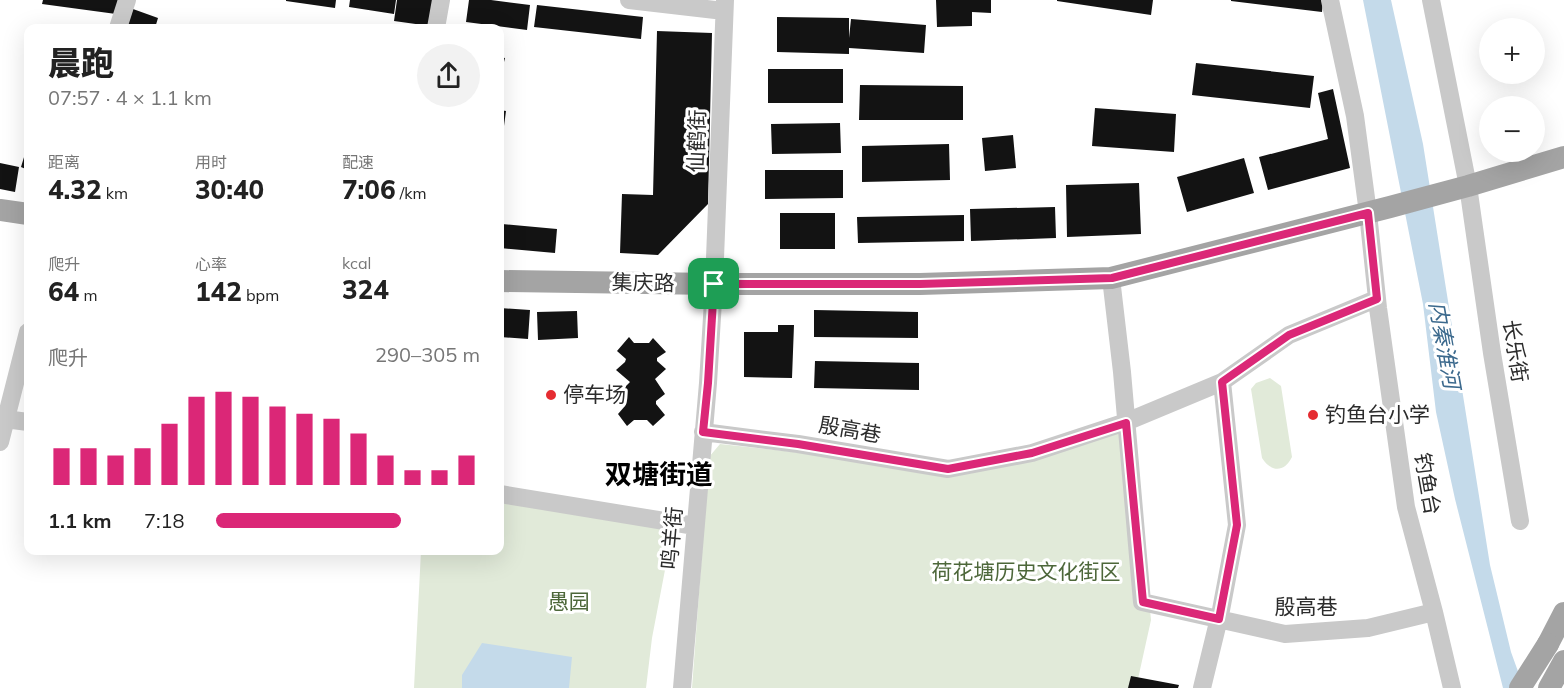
<!DOCTYPE html>
<html lang="zh">
<head>
<meta charset="utf-8">
<style>
  body { margin:0; font-family:Mulish,"Noto Sans SC",sans-serif; background:#f2f2f2; color:#222; height:100vh; display:flex; flex-direction:column; font-size:22px; white-space:nowrap }
  * { box-sizing:border-box; margin:0 }
  p { font-size:20px; color:#767676 }
  .icon { flex:none; width:33px; height:33px; fill:none; stroke:currentColor; stroke-width:2; stroke-linecap:round; stroke-linejoin:round }
  .map { position:relative; flex:1; overflow:hidden }
  .drawer { position:absolute; left:24px; top:24px; width:480px; height:531px; display:flex; flex-direction:column; background:#fff; border-radius:12px; box-shadow:0 6px 24px #0002 }
  .drawer>* { flex:none }
  .buttons { position:absolute; left:1479px; top:18px; display:grid; gap:12px }
  .buttons a { display:grid; place-items:center; width:66px; height:66px; border-radius:50%; background:#fff; box-shadow:0 6px 24px #0002; font-size:30px }
  .pin { position:absolute; display:grid; place-items:center; width:51px; height:51px; color:#fff; margin:-26px; border-radius:12px; box-shadow:0 3px 9px #0006 }
  .round { display:grid; place-items:center; flex:none; width:63px; height:63px; border-radius:32px; background:#f2f2f2 }
  .headline { display:flex; align-items:center; justify-content:space-between; height:102px; padding:0 24px }
  h1 { font-size:33px; font-weight:800; line-height:45px }
  .metrics { display:grid; grid-template-columns:repeat(3,1fr); gap:9px; height:102px; padding:6px 24px }
  .metrics div { display:grid; align-content:center }
  .metrics b { font-size:26px; font-weight:800 }
  .metrics small { font-size:16px; font-weight:400 }
  .metrics p { font-size:16px }
  .chart { height:168px; padding:12px 24px }
  .chart p { display:flex; justify-content:space-between }
  .chart svg { width:100%; height:108px; margin-top:6px; stroke:#db2777; stroke-width:6 }
  ul { padding:0 24px; list-style:none; font-size:20px }
  li { display:grid; grid-template-columns:96px 72px 1fr; align-items:center; height:45px }
  li i { height:15px; border-radius:8px; background:#db2777 }
  .map>svg:first-child { display:block }
</style>
</head>
<body>
<div class="map">
<svg width="1564" height="688" viewBox="0 0 1564 688">
  <rect width="100%" height="100%" fill="#fff"/>
  <!-- green -->
  <path fill="#e1ead9" d="M1270 378 1281 386 1292 457C1284 473 1271 472 1262 458L1251 389 1256 383Z
    M1133 429 1151 620 1136 688H692L709 457 720 444 948 469Z
    M500 503 615 516 673 528 652 638 646 688H414L421 551 500 550Z"/>
  <!-- water -->
  <path fill="#c4daea" d="M1363 0H1391L1423 144 1490 565 1511 652 1524 688H1503L1455 499 1436 412 1423 304Z
    M482 643 572 657 569 688H462V675Z"/>
  <!-- building -->
  <path fill="#131313" d="M43 0H118L116 14 42 4Z
    M286 0H336L335 8 286 1Z
    M350 0H396L394 14 349 7Z
    M397 0H434L430 26 394 21Z
    M469 0H491L530 5 527 30 466 22Z
    M936 0H991V13L972 12V26L937 27Z
    M1057 0H1153L1151 15 1057 1Z
    M1231 0H1323L1322 12 1231 1Z
    M537 5 643 17 641 39 534 27Z
    M133 9 158 18 155 28H126Z
    M777 17 849 18V38L851 19 926 25 924 53 849 48V54L777 52Z
    M657 31 712 33 708 204 658 255 620 253 622 194 653 195Z
    M500 57 505 58 500 78Z
    M1196 63 1314 76 1310 108 1192 95Z
    M768 69H843V103H768Z
    M860 85 963 86V120H859Z
    M1333 89 1350 168 1268 190 1259 157 1328 139 1318 93Z
    M1095 108 1176 114 1174 152 1092 146Z
    M500 110 506 111 502 141H500Z
    M840 123 841 153 772 154 771 124Z
    M1013 135 1016 168 985 171 982 138Z
    M28 144V170L21 167Z
    M949 144 950 180 862 182V146Z
    M1244 158 1254 193 1187 212 1177 177Z
    M0 163 19 167 15 192 0 189Z
    M765 170H843V198L765 199Z
    M1139 183 1141 234 1067 237 1066 185Z
    M1055 207 1056 238 971 241 970 209Z
    M780 213H835V249H780Z
    M964 215V241L858 243 857 217Z
    M502 224 557 229 555 253 500 248Z
    M500 308 530 310 528 339 500 337Z
    M814 310 918 312V338L814 337Z
    M577 311 578 338 538 340 537 312Z
    M778 325H794L792 378 744 377V332H778Z
    M629 337 634 343H649L653 338 666 352 657 358V361L666 369 655 379 665 394 656 401V404L665 415 653 426 647 420H634L627 426 618 414 625 406 626 403 618 394 630 382 616 370 625 362 626 359 617 351Z
    M815 361 919 363V390L814 388Z
    M1131 676 1179 685 1178 688H1128Z"/>
  <g fill="none" stroke-linecap="round" stroke-linejoin="round">
    <!-- minor -->
    <path stroke="#c9c9c9" stroke-width="18" d="M629 0 724 11
      M1330 0 1355 116 1368 213 1378 308 1406 507 1434 612 1452 688
      M1431 0 1468 186 1492 353 1520 521
      M118 28 127 0
      M436 28 441 0
      M1111 278 1122 372 1142 602 1285 634 1368 628 1434 612
      M5 419 28 422
      M703 432 798 444 948 469 1032 453 1126 422 1222 382 1289 335 1376 299
      M0 442 28 332
      M500 494 695 526
      M682 688 708 383 714 284 725 0
      M1202 688 1221 610 1237 525 1222 382"/>
    <!-- major -->
    <path stroke="#a4a4a4" stroke-width="22" d="M0 210 28 214
      M500 281 714 284H920L1111 278 1390 207 1468 186 1564 157
      M1548 644 1564 613
      M1549 688 1564 661"/>
    <!-- major-bridge -->
    <path stroke="#a4a4a4" stroke-width="22" d="M1520 688 1548 644"/>
  </g>
  <g fill="none" stroke-linecap="round" stroke-linejoin="round">
    <defs>
      <path id="route" d="M1368 213 1377 299 1289 335 1222 382 1237 525 1219 619 1143 602 1126 423 1032 453 948 469 798 444 703 432 708 383 714 284H920L1112 278Z"/>
    </defs>
    <!-- route casing -->
    <use href="#route" stroke="#fff" stroke-width="12"/>
    <!-- route -->
    <use href="#route" stroke="#db2777" stroke-width="8"/>
  </g>
  <!-- markers -->
  <g fill="#e52c31" stroke="#fff" stroke-width="2">
    <circle cx="551" cy="395" r="6"/>
    <circle cx="1313" cy="415" r="6"/>
  </g>
  <g text-anchor="middle" stroke-width="6" stroke-linejoin="round" paint-order="stroke">
    <!-- street labels -->
    <g font-size="21" fill="#2c2c2c" stroke="#fff">
      <text transform="translate(697 141) rotate(-88)" y="7">仙鹤街</text>
      <text transform="translate(643 283) rotate(1)" y="7">集庆路</text>
      <text transform="translate(1515 351) rotate(81)" y="7">长乐街</text>
      <text transform="translate(850 430) rotate(10)" y="7">殷高巷</text>
      <text transform="translate(1427 484) rotate(80)" y="7">钓鱼台</text>
      <text transform="translate(672 538) rotate(-85)" y="7">鸣羊街</text>
      <text x="1306" y="614">殷高巷</text>
    </g>
    <!-- poi labels -->
    <g font-size="21" fill="#2c2c2c" stroke="#fff" text-anchor="start">
      <text x="563" y="402">停车场</text>
      <text x="1325" y="422">钓鱼台小学</text>
    </g>
    <!-- park labels -->
    <g font-size="21" fill="#4d673a" stroke="#fff">
      <text x="1026" y="579">荷花塘历史文化街区</text>
      <text x="569" y="609">愚园</text>
    </g>
    <!-- water labels -->
    <g font-size="22" font-style="italic" fill="#3b698d" stroke="#fff">
      <text transform="translate(1445 345) rotate(80)" y="8">内秦淮河</text>
    </g>
    <!-- district labels -->
    <g font-size="27" font-weight="bold" fill="#000" stroke="#fff">
      <text x="659" y="484">双塘街道</text>
    </g>
  </g>
</svg>
<div class="buttons">
<a>+</a>
<a>−</a>
</div>
<div class="pin" style="left:714px;top:284px;background:#1e9e55"><svg class="icon" aria-label="arrive" viewBox="0 0 24 24"><path d="M6 21V4h12l-3 4 3 4H6"/></svg></div>
<section class="drawer">
<div class="headline"><div><h1>晨跑</h1><p>07:57 · 4 × 1.1 km</p></div><a class="round"><svg class="icon" aria-label="share" viewBox="0 0 24 24"><path d="M12 15V3M7 8l5-5 5 5M5 13v7h14v-7"/></svg></a></div>
<div class="metrics">
<div><p>距离</p><b>4.32<small> km</small></b></div>
<div><p>用时</p><b>30:40</b></div>
<div><p>配速</p><b>7:06<small> /km</small></b></div>
</div>
<div class="metrics">
<div><p>爬升</p><b>64<small> m</small></b></div>
<div><p>心率</p><b>142<small> bpm</small></b></div>
<div><p>kcal</p><b>324</b></div>
</div>
<div class="chart"><p><span>爬升</span>290–305 m</p>
<svg viewBox="0 0 160 44" preserveAspectRatio="none"><path d="M5 44V29M15 44V29M25 44V32M35 44V29M45 44V19M55 44V8M65 44V6M75 44V8M85 44V12M95 44V15M105 44V17M115 44V23M125 44V32M135 44V38M145 44V38M155 44V32"/></svg>
</div>
<ul>
<li><b>1.1 km</b>7:18<i style="width:70%"></i></li>
</ul>
</section>
</div>
</body>
</html>
